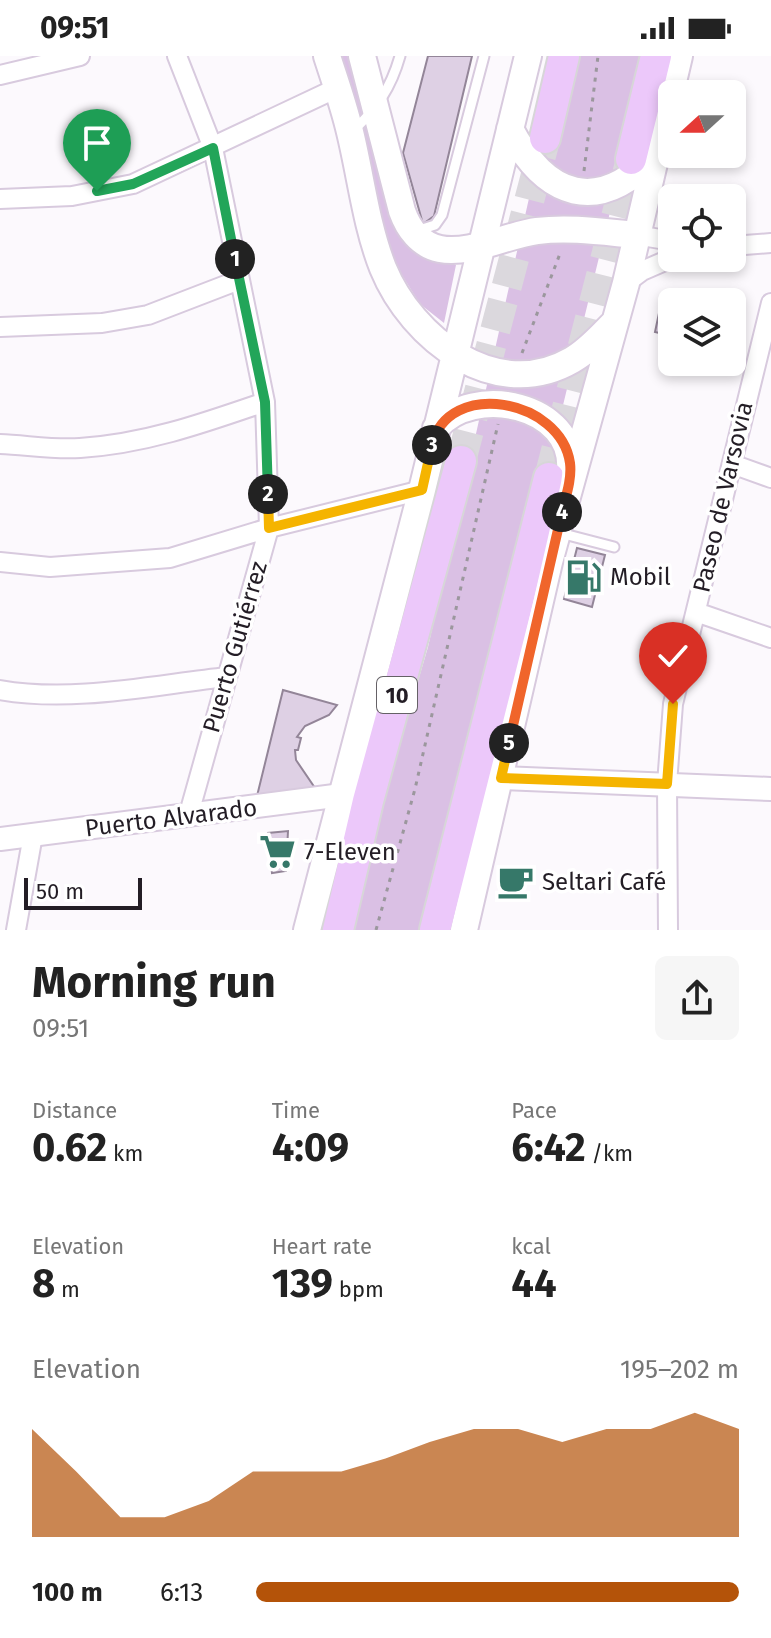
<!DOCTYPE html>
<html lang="en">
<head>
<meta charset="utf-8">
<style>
  body { margin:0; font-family:"Fira Sans",sans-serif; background:#f6f6f6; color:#222; height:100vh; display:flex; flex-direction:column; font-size:30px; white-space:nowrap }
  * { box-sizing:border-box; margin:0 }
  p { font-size:26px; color:#767676 }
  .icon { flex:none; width:44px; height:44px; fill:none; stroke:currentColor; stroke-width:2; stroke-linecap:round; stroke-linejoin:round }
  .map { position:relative; height:874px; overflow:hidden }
  .details { display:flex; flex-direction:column; background:#fff; flex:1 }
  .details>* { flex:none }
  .needle { width:52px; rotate:249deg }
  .controls { position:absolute; left:658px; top:24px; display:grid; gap:16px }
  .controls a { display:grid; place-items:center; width:88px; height:88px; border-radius:12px; background:#fff; box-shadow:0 4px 12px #0003; font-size:40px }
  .scale { position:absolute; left:24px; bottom:20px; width:118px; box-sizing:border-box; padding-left:8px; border:4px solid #231d25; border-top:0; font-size:22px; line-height:28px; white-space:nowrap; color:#231d25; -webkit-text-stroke:6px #fff; paint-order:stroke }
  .pin { position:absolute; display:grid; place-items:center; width:68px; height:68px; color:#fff; margin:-82px -34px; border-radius:50% 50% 50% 0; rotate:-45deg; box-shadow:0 0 8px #0007 }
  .pin .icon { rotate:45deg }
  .km { position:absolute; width:40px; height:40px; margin:-20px; border-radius:50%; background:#222; color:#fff; font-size:22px; line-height:40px; text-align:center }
  .round { display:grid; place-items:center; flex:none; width:84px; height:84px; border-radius:12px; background:#f6f6f6 }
  .head { display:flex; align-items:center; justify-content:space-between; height:136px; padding:0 32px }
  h1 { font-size:44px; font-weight:700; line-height:60px }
  .stats { display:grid; grid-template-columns:repeat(3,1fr); gap:12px; height:136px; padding:8px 32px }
  .stats div { display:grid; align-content:center }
  .stats b { font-size:40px; font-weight:700 }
  .stats small { font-size:22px; font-weight:400 }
  .stats p { font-size:22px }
  .chart { height:224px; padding:16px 32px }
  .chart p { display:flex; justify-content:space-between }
  .chart svg { width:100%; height:144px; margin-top:8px; fill:#b45309; opacity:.7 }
  ul { padding:0 32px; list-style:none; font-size:26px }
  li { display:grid; grid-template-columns:128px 96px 1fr; align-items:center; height:60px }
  li i { height:20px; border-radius:10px; background:#b45309 }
  .status { display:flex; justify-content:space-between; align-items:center; height:56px; padding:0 40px; background:#fff; direction:ltr }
  .status svg { height:22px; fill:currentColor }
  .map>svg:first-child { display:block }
</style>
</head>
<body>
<div class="status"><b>09:51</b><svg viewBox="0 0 49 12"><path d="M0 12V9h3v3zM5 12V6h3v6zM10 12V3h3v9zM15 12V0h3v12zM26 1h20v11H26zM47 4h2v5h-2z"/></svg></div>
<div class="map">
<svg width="771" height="874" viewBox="0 0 771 874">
  <rect width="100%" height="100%" fill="#fcf9fd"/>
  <!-- green -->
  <path fill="#dac0e4" d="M337 0H354L434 200 456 209 444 267 420 248 395 208Z
    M561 0H648L501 604 429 874H345L428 591Z"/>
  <!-- building -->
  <path fill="#ded0e4" stroke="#938598" stroke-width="2" d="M428 0H472L434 160 423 168 403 97Z
    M671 131 722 140V142H672V162L667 161Z
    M670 239 697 240 696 246H672V280L655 276 662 243Z
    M577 492 605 499 592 551 564 543Z
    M283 634 337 649 329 659 305 670 297 681 301 682 298 694H295L296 704 315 732 257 740Z
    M288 775 286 815 272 817 268 777Z"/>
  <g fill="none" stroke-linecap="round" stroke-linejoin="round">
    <!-- trunk-tunnel -->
    <path stroke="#dbd8dd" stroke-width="30" stroke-dasharray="30 15" stroke-linecap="butt" d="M461 405 544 88
      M549 422 631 103"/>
    <defs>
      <path id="service" d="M353 75C377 52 391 32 400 0
        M416 175 435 169 442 159 484 0
        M560 477 614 491"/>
      <path id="minor" d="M177 0 213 92 265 346 269 472 188 761
        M0 19 80 0
        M0 143 72 140 133 128 337 32
        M636 179 672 185
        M732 190 771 187
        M626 227 642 215 672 202
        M0 271 102 267 148 259 239 224
        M0 388C26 389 54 394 80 392 145 388 204 367 265 346
        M732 408 771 422
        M0 506 50 511 170 502 269 472 422 434
        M696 556 771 582
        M0 634C73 647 153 629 227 621
        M16 874 33 779
        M668 874 667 728 673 648 771 247"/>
      <path id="tertiary" d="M501 722 771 733
        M0 783 342 739"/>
      <path id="secondary" d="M327 0C335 25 344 50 350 76 361 121 366 169 383 212 412 283 496 348 572 304 588 295 600 281 613 268
        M362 0 402 155C408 172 420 189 440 193 469 199 507 179 537 175 570 171 603 176 636 179
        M510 73C546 142 598 159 654 100
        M436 372C472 327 576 348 570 415
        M307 874 422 434 528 0
        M464 874 549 506 626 227 679 0"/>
      <path id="trunk" d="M545 82 564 0
        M631 103 656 0
        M338 874 368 745 461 405
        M435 874 549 422"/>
    </defs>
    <!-- service casing -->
    <use href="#service" stroke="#d8cade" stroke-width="13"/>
    <!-- minor casing -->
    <use href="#minor" stroke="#d8cade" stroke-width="22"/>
    <!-- tertiary casing -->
    <use href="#tertiary" stroke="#d8cade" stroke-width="26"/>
    <!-- secondary casing -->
    <use href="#secondary" stroke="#d8cade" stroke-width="30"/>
    <!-- trunk casing -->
    <use href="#trunk" stroke="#d7d6d8" stroke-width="34"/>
    <!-- path -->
    <path stroke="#9b979d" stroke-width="3" stroke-dasharray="4 6" stroke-linecap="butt" d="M584 115 598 0
      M522 297 561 195
      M376 874 415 733 498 368"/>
    <!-- service -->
    <use href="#service" stroke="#fff" stroke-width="9"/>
    <!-- minor -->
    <use href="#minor" stroke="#fff" stroke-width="18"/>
    <!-- tertiary -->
    <use href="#tertiary" stroke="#fff" stroke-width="22"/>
    <!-- secondary -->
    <use href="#secondary" stroke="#fff" stroke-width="26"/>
    <!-- trunk -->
    <use href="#trunk" stroke="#ecc8fa" stroke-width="30"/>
  </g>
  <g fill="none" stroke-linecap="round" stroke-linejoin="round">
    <defs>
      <path id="split-1" d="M97 135 133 128 213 92 235 203"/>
      <path id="split-2" d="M235 203 265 346 268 438"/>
      <path id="split-3" d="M268 438 269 472 422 434 432 389"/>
      <path id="split-4" d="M432 389C448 322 561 343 570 407 572 423 566 440 562 456"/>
      <path id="split-5" d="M509 687 562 456"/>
      <path id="split-6" d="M509 687 501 722 667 728 673 648"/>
    </defs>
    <!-- split-1 casing -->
    <use href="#split-1" stroke="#fff" stroke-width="16"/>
    <!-- split-2 casing -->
    <use href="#split-2" stroke="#fff" stroke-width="16"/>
    <!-- split-3 casing -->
    <use href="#split-3" stroke="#fff" stroke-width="16"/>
    <!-- split-4 casing -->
    <use href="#split-4" stroke="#fff" stroke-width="16"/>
    <!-- split-5 casing -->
    <use href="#split-5" stroke="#fff" stroke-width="16"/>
    <!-- split-6 casing -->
    <use href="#split-6" stroke="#fff" stroke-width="16"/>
    <!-- split-1 -->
    <use href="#split-1" stroke="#22a559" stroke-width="10"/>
    <!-- split-2 -->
    <use href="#split-2" stroke="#22a559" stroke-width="10"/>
    <!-- split-3 -->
    <use href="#split-3" stroke="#f5b400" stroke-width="10"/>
    <!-- split-4 -->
    <use href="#split-4" stroke="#f0652b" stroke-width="10"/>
    <!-- split-5 -->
    <use href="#split-5" stroke="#f0652b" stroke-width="10"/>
    <!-- split-6 -->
    <use href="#split-6" stroke="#f5b400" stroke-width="10"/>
  </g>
  <!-- icons -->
  <defs>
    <symbol id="fuel-bare" viewBox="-9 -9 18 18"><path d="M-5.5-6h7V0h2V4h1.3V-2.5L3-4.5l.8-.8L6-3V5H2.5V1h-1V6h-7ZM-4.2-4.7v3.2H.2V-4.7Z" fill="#367869" stroke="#fff" stroke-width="2.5" paint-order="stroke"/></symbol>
    <symbol id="supermarket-bare" viewBox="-9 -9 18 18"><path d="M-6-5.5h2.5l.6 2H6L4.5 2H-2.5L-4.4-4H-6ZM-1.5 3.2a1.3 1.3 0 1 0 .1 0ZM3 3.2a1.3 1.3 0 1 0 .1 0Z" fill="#367869" stroke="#fff" stroke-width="2.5" paint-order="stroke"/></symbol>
    <symbol id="cafe-bare" viewBox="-9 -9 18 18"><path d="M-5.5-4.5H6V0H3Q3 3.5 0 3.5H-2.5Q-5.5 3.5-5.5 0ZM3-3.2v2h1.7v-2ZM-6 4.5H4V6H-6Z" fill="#367869" stroke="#fff" stroke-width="2.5" paint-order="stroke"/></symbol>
  </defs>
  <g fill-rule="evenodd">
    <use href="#fuel-bare" x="558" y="496" width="51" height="51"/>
    <use href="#supermarket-bare" x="252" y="770" width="51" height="51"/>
    <use href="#cafe-bare" x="490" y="800" width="51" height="51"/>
  </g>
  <g text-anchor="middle" stroke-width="7" stroke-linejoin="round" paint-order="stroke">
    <!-- shield labels -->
    <rect fill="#fff" stroke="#656166" stroke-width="2" x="377" y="621" width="40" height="36" rx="6"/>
    <g font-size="22" font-weight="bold" fill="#231d25">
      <text x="397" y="647">10</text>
    </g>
    <!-- street labels -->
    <g font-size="24" fill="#231d25" stroke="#fff">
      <text transform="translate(723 441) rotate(-77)" y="8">Paseo de Varsovia</text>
      <text transform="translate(235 591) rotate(-74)" y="8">Puerto Gutiérrez</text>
      <text transform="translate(171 762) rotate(-7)" y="8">Puerto Alvarado</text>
    </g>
    <!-- poi labels -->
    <g font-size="24" fill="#231d25" stroke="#fff" text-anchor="start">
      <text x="610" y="529">Mobil</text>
      <text x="304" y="804">7-Eleven</text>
      <text x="542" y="834">Seltari Café</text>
    </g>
  </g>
</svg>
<div class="controls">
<a><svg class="needle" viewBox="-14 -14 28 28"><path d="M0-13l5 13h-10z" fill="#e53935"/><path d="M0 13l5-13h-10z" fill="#767676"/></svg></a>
<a><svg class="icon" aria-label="locate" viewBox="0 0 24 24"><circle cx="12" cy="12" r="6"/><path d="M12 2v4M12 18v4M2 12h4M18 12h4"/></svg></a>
<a><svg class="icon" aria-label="layers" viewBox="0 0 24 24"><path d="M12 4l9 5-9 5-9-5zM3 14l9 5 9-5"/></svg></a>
</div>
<div class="scale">50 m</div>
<div class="pin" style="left:97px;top:135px;background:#1e9e55"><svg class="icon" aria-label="arrive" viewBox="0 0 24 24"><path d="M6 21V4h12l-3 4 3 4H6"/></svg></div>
<div class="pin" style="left:673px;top:648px;background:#d93025"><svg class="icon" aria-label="check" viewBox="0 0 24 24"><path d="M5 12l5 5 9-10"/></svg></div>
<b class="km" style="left:235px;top:203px">1</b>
<b class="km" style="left:268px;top:438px">2</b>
<b class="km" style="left:432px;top:389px">3</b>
<b class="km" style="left:562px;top:456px">4</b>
<b class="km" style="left:509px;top:687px">5</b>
</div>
<section class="details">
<div class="head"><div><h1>Morning run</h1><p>09:51</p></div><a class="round"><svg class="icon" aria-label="share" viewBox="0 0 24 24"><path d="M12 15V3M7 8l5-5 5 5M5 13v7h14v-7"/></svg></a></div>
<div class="stats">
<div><p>Distance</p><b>0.62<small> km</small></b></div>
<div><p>Time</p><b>4:09</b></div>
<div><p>Pace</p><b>6:42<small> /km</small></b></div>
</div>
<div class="stats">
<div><p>Elevation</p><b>8<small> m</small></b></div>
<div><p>Heart rate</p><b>139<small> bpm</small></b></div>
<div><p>kcal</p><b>44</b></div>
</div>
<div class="chart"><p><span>Elevation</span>195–202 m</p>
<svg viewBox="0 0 160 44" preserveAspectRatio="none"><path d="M0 44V11L10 24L20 38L30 38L40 33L50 24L60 24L70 24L80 20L90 15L100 11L110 11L120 15L130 11L140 11L150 6L160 11V44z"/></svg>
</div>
<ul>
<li><b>100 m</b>6:13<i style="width:100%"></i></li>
</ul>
</section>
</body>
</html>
